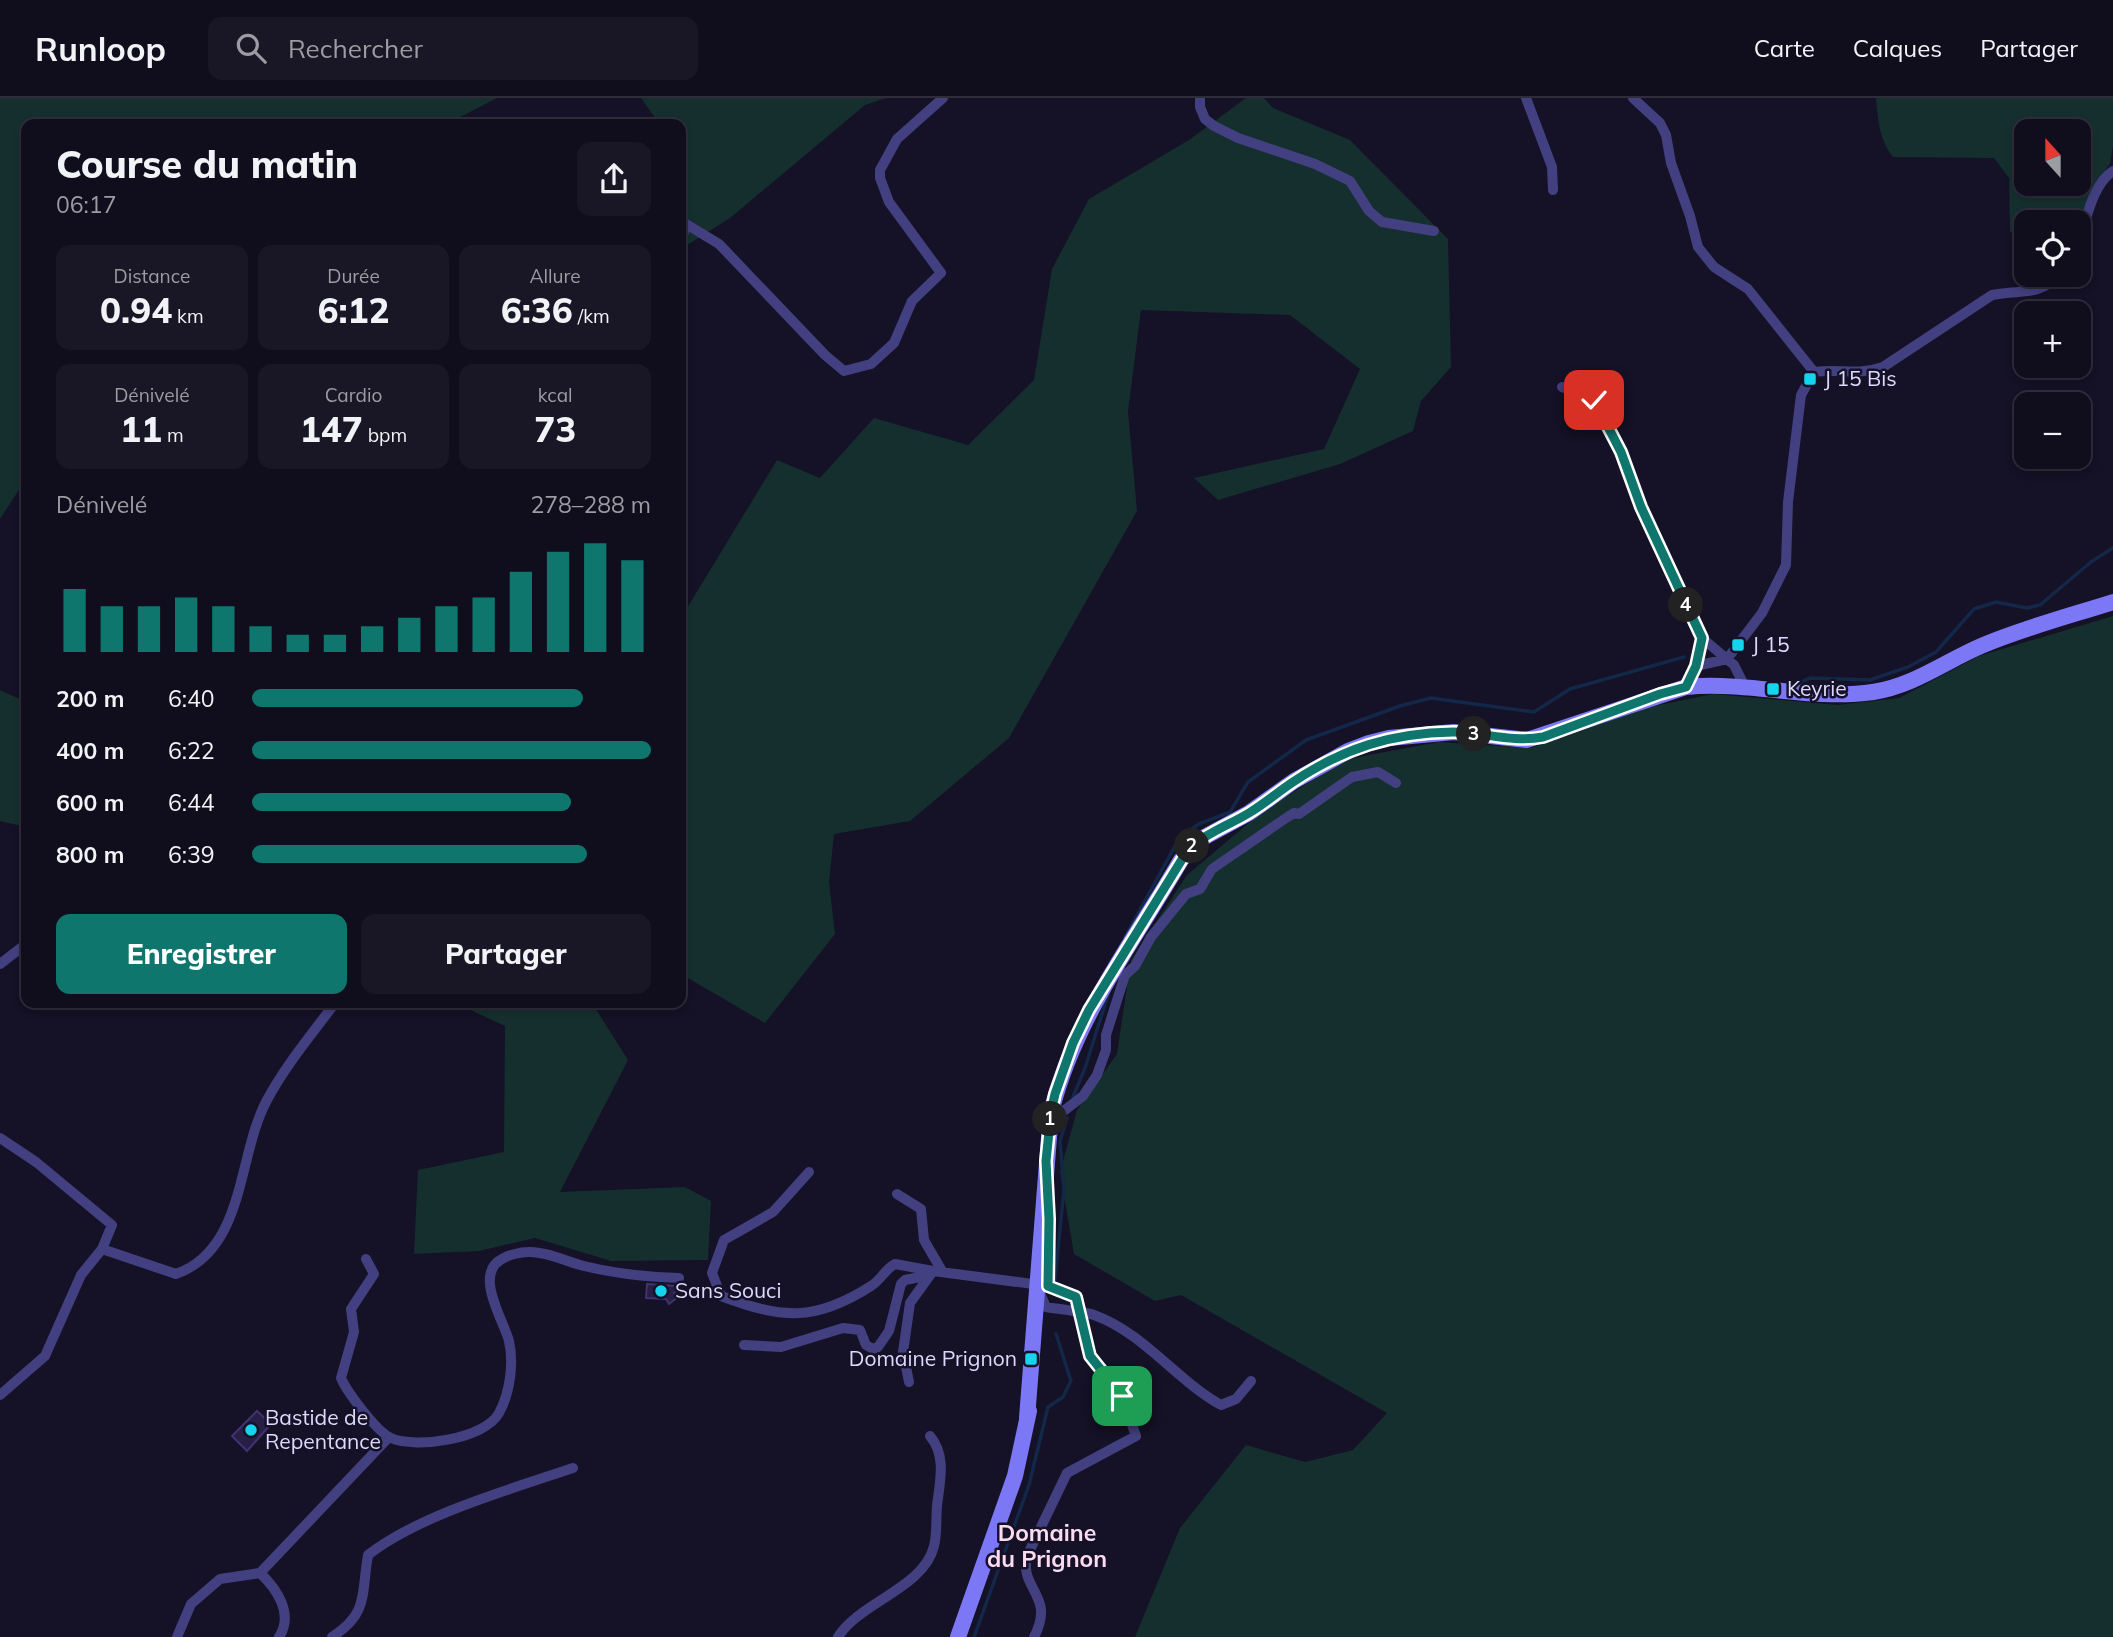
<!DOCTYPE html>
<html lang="fr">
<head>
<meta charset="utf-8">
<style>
  body { margin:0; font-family:Mulish,sans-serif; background:#191625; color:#f1f3f6; height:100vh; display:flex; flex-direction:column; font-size:26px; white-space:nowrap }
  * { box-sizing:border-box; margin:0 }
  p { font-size:23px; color:#9c9ca3 }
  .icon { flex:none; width:38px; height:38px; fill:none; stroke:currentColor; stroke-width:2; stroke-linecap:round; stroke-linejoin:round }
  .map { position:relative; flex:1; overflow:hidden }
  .panel { position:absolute; left:21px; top:21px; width:665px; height:889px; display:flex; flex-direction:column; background:#100d1c; border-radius:14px; box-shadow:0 4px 10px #0003,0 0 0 2px #302d3b }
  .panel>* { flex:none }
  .needle { width:46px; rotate:339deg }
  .fabs { position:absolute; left:2014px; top:21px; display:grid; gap:14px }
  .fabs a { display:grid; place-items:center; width:77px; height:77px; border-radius:14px; background:#100d1c; box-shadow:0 4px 10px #0003,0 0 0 2px #302d3b; font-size:35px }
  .pin { position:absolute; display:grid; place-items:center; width:60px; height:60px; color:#fff; margin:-30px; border-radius:14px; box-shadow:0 4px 10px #0006 }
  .km { position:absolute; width:35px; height:35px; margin:-18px; border-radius:50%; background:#222; color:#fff; font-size:19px; line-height:35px; text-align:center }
  .round { display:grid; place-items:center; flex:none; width:74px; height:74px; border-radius:14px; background:#191625 }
  .summary { display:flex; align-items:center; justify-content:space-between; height:119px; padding:0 35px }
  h1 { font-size:38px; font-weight:800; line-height:52px }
  .figures { display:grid; grid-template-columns:repeat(3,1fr); gap:10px; height:119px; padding:7px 35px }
  .figures div { display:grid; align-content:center; border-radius:14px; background:#191625; text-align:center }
  .figures b { font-size:35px; font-weight:800 }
  .figures small { font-size:19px; font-weight:400 }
  .figures p { font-size:19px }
  .chart { height:196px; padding:14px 35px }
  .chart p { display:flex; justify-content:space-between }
  .chart svg { width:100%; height:126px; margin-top:7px; stroke:#0f766e; stroke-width:6 }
  .button { display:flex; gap:14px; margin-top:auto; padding:14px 35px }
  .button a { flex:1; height:80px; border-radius:14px; background:#0f766e; color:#fff; font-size:28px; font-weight:800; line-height:80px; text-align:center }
  .button a+a { background:#191625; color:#f1f3f6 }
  ul { padding:0 35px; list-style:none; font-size:23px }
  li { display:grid; grid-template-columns:112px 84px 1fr; align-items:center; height:52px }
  li i { height:18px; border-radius:9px; background:#0f766e }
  header { display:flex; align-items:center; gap:42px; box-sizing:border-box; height:98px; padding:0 35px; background:#100d1c; border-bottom:2px solid #302d3b }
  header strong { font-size:33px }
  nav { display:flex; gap:38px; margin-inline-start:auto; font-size:24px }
  .search { width:490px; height:63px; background:#191625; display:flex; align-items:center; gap:18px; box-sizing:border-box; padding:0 24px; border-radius:14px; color:#9c9ca3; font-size:26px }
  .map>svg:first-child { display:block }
</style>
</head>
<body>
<header>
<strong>Runloop</strong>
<div class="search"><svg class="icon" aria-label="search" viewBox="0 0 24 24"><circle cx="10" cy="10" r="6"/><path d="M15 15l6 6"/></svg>Rechercher</div>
<nav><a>Carte</a><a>Calques</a><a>Partager</a></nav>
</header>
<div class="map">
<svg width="2113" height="1539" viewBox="0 0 2113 1539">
  <rect width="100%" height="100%" fill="#151126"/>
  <!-- green -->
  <path fill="#152f2f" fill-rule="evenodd" d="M0 0H497L447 26H26V381L0 421Z
    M641 0H886L865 7 730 120 681 151V26H656L658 24Z
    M1246 0H1264L1273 10 1350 42 1448 141 1451 269 1421 303 1413 333 1340 366 1218 402 1194 380 1324 351 1360 271 1290 217 1141 212 1128 313 1137 413 1009 640 910 723 834 736 829 784 835 836 765 925 681 876V520L777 362 820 380 874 320 968 347 1034 282 1052 171 1089 101 1189 42Z
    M1876 0H2113V48L2110 66 2099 80 2079 132V124H2052L2037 115 2010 135 2009 80 1994 60 1893 59C1879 41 1878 22 1876 0ZM2026 33H2079V86H2026Z
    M2113 518V1539H1135L1180 1430 1246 1347 1305 1364 1353 1352 1387 1315 1181 1197 1155 1203 1074 1156 1060 1074 1077 1012 1117 956 1131 862 1187 777 1263 713 1347 661 1439 644 1531 650 1619 615 1713 596 1838 607 1899 600 1979 558Z
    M26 591V729L0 723V592L22 602Z
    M455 905H592L628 962 560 1094 685 1089 711 1103 708 1162 611 1163 535 1140 479 1153 414 1156 418 1072 504 1054 505 928Z"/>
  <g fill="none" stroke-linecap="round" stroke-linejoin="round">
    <!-- stream -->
    <path stroke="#132749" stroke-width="3.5" d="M1794 587 1810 580 1870 582 1908 569 1936 554 1974 511 1996 504 2027 510 2040 507 2091 464 2113 450
      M1125 839 1180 739 1199 726 1230 714 1248 684 1306 642 1400 608 1431 600 1534 614 1570 591 1684 559
      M1073 999 1085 970 1108 897
      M1055 1182 1064 1091 1060 1043 1067 1020
      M974 1539 1029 1387 1048 1309 1063 1299 1071 1283 1056 1236"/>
  </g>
  <!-- building -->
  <path fill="#271f45" stroke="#403370" stroke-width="2" d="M647 1186 676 1188 679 1191 674 1195 678 1199 669 1206 666 1201 646 1200Z
    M257 1313 271 1326 247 1353 232 1338Z"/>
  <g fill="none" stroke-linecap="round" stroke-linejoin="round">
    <!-- street -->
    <path stroke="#434081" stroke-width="10" d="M1200 0V9L1205 21 1214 28 1238 40 1315 66 1350 83 1369 113 1382 124 1434 133
      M1526 0 1552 69 1553 92
      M1633 0 1660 25 1666 37 1671 65 1690 118 1698 149 1714 169 1748 191 1814 274
      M2079 143C2087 121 2092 87 2113 73
      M681 145 686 126 719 146 825 257 844 273 871 266 894 245 912 203 941 175 889 104 880 80V72L897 41 943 0
      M1814 274C1839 270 1858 278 1883 269L1992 197C2022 191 2036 199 2060 177
      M1562 289 1594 301 1602 312 1630 375 1641 409 1702 540 1734 567 1745 589
      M1696 568 1727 561 1762 515 1786 467 1788 404 1801 297 1814 274
      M1686 589 1696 568 1702 540
      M0 866 26 846
      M1051 1014 1065 1012 1083 998 1097 977 1106 952V937L1125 877 1135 868 1151 839 1186 796 1200 791 1212 771 1286 720 1294 715 1299 716 1352 679 1378 674 1396 685
      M0 1040 36 1064 112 1127 102 1151
      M809 1074 773 1114 724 1142 712 1175 721 1198C782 1221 815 1224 871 1188 881 1182 885 1171 895 1166L933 1173
      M897 1096 921 1111 924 1142 942 1173
      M366 1161 374 1176 351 1211 354 1234 341 1280C347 1294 377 1334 391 1340 416 1351 485 1341 499 1315 510 1295 514 1265 509 1243 504 1223 473 1176 502 1161 508 1157 521 1154 528 1154 545 1153 568 1164 584 1168 616 1176 647 1179 679 1180
      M1039 1193 1046 1209C1057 1211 1086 1214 1094 1217 1144 1235 1176 1282 1221 1307L1236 1301 1251 1283
      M744 1247 781 1249 843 1230 860 1232 866 1247 873 1251 878 1249 889 1233 901 1186 905 1182 930 1177
      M909 1284 903 1254 910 1205 933 1173 1048 1188 1076 1199 1089 1258 1122 1298 1136 1338 1067 1375 1027 1458C1019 1492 1056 1497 1034 1539
      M0 1297 45 1258 81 1177 102 1151 176 1176C246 1151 237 1057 267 1002 285 968 312 936 335 905
      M260 1475 389 1339
      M177 1539 191 1506 220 1481 260 1475C277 1491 294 1516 279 1539
      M332 1539C369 1515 361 1497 368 1457 419 1417 511 1391 573 1370
      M838 1539C860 1504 924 1490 934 1448 938 1433 935 1415 938 1400 941 1378 945 1356 930 1338"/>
    <!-- secondary -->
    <path stroke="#7c78f5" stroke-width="16" d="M1027 1320 1051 1014C1075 919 1133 845 1181 762L1199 742 1249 715 1294 683 1348 653 1369 645 1389 640 1454 634 1527 642 1686 589C1749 583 1811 603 1873 594 1913 588 1944 564 1981 548 2023 530 2069 518 2113 504
      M958 1539 1015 1378 1029 1313"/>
  </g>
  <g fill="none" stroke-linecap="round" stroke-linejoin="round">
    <defs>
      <path id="route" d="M1122 1298 1090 1258 1076 1199 1048 1188 1049 1121 1046 1063 1051 1014 1055 996 1073 945 1089 912 1189 750C1207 735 1229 727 1249 715 1264 706 1278 694 1293 684 1344 650 1391 635 1453 634 1483 634 1512 645 1543 639L1660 596 1686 589 1696 568 1702 540 1641 409 1621 354 1594 302"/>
    </defs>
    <!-- route casing -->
    <use href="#route" stroke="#fff" stroke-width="14"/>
    <!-- route -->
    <use href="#route" stroke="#0f766e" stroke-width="9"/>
  </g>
  <!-- markers -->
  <g fill="#14d5ed" stroke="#151126" stroke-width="2.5">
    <rect x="1803" y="274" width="14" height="14" rx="3.5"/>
    <rect x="1731" y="540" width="14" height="14" rx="3.5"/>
    <rect x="1766" y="584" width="14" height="14" rx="3.5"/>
    <circle cx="661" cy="1193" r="7"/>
    <rect x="1024" y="1254" width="14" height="14" rx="3.5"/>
    <circle cx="251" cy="1332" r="7"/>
  </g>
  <g text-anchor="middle" stroke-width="5" stroke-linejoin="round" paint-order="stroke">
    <!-- poi labels -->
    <g font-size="21" fill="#ded9fc" stroke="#151126" text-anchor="start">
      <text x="1824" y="288">J 15 Bis</text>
      <text x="1752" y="554">J 15</text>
      <text x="1787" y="598">Keyrie</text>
      <text x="675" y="1200">Sans Souci</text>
      <text x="1017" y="1268" text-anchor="end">Domaine Prignon</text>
      <text x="265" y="1327">Bastide de<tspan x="265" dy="24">Repentance</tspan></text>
    </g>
    <!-- neighbourhood labels -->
    <g font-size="23" font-weight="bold" fill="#fcdbf0" stroke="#151126">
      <text x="1047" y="1443">Domaine<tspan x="1047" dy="26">du Prignon</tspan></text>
    </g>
  </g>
</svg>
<div class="fabs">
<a><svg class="needle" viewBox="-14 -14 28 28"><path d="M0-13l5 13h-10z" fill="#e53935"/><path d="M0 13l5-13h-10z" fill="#9c9ca3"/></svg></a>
<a><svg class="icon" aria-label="locate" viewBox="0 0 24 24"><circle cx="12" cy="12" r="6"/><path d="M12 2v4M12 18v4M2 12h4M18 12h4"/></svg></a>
<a>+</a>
<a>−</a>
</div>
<div class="pin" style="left:1122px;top:1298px;background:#1e9e55"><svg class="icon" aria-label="arrive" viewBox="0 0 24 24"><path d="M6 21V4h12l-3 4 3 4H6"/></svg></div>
<div class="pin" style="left:1594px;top:302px;background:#d93025"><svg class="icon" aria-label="check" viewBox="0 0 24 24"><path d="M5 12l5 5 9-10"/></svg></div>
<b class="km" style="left:1050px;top:1021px">1</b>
<b class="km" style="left:1192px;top:748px">2</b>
<b class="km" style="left:1474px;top:636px">3</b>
<b class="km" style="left:1686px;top:507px">4</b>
<section class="panel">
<div class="summary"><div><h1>Course du matin</h1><p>06:17</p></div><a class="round"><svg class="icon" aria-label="share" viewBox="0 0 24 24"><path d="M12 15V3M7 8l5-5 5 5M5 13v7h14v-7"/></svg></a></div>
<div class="figures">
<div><p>Distance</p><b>0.94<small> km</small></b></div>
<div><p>Durée</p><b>6:12</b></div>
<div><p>Allure</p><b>6:36<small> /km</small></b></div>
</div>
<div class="figures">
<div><p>Dénivelé</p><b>11<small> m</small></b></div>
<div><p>Cardio</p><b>147<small> bpm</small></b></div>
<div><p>kcal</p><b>73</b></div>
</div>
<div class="chart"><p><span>Dénivelé</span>278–288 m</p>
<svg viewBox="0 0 160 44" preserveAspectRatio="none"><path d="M5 44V22M15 44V28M25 44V28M35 44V25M45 44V28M55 44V35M65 44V38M75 44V38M85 44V35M95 44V32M105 44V28M115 44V25M125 44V16M135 44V9M145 44V6M155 44V12"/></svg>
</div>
<ul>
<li><b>200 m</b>6:40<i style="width:83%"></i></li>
<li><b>400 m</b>6:22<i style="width:100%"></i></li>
<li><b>600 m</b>6:44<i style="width:80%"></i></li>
<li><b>800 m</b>6:39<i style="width:84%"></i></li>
</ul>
<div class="button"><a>Enregistrer</a><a>Partager</a></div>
</section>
</div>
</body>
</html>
